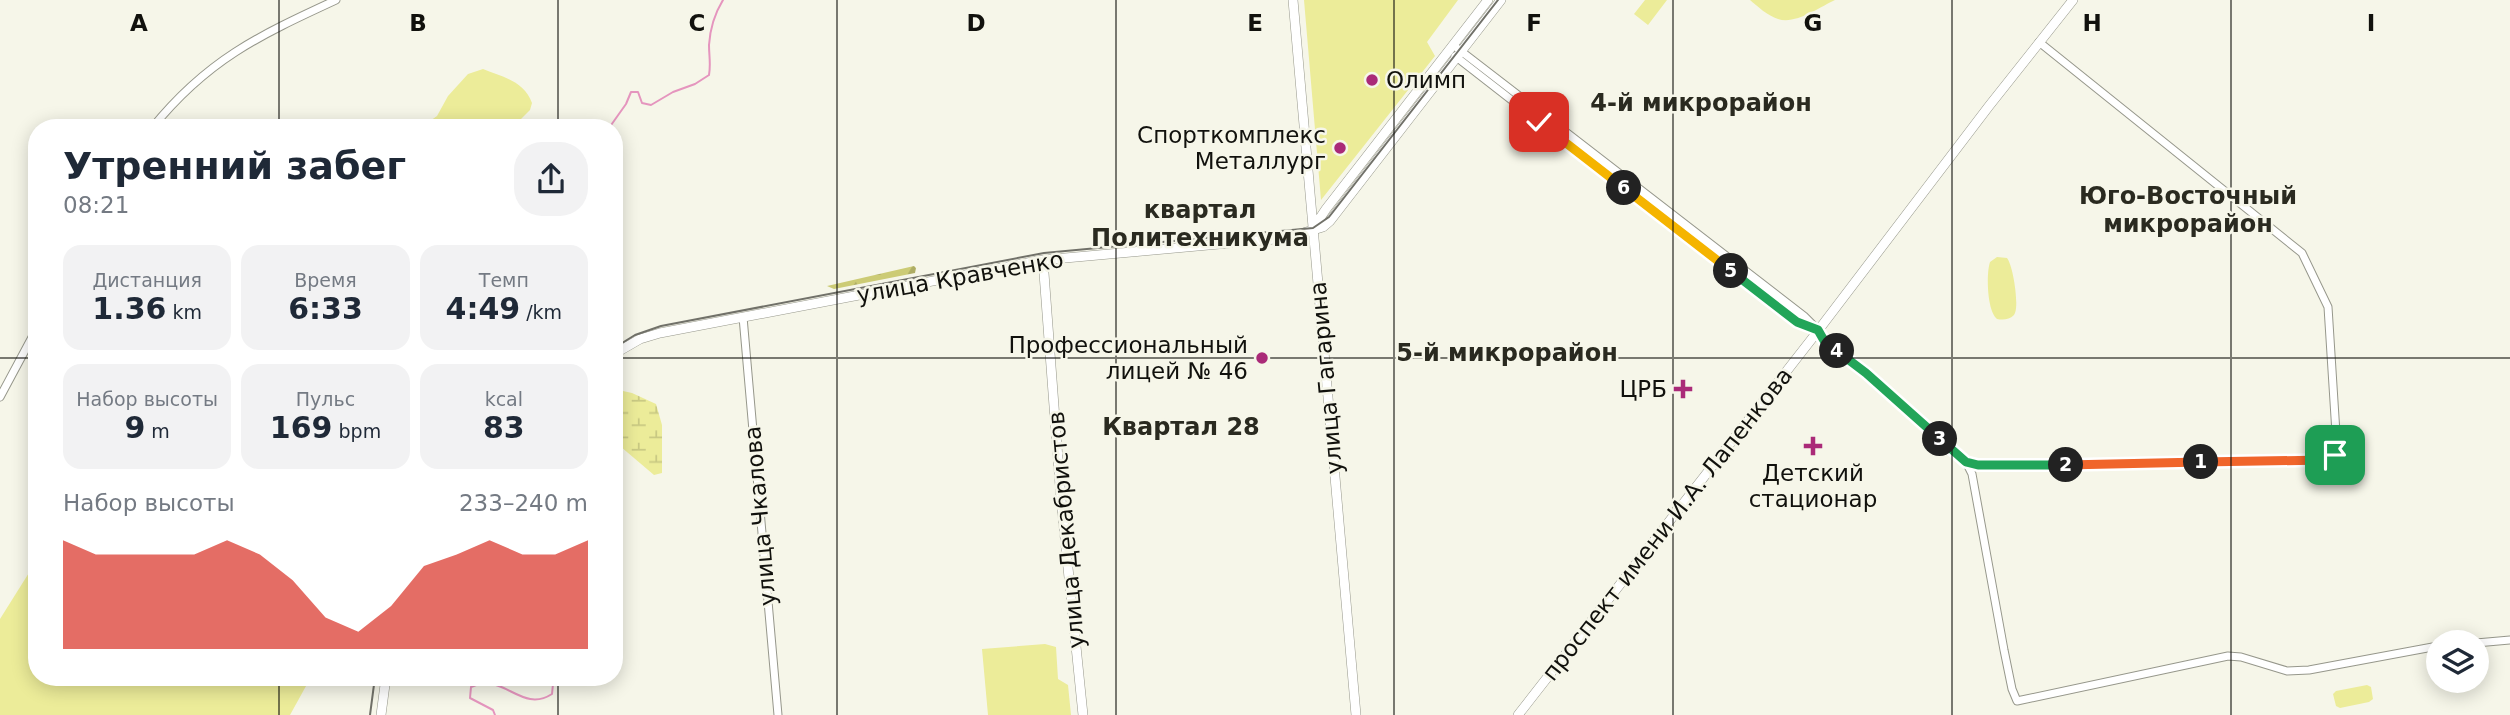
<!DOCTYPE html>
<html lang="ru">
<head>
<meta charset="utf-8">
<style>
  body { margin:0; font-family:"DejaVu Sans",sans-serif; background:#f2f2f3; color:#1f2937; height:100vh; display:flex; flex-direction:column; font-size:26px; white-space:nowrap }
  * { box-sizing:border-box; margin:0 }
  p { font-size:23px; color:#747a83 }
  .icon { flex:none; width:38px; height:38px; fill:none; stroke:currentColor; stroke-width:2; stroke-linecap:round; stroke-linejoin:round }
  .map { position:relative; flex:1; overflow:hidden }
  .panel { position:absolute; left:28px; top:119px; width:595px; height:567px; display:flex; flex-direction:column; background:#fff; border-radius:28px; box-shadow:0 4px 18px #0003 }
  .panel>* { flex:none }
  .buttons { position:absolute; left:2426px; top:630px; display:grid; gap:14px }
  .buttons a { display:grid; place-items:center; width:63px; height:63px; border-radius:50%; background:#fff; box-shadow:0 4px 18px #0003; font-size:35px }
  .pin { position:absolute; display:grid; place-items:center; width:60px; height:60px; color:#fff; margin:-30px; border-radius:14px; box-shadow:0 4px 10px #0006 }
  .km { position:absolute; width:35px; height:35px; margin:-18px; border-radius:50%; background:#222; color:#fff; font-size:19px; line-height:35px; text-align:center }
  .round { display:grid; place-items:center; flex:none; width:74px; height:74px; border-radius:28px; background:#f2f2f3 }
  .headline { display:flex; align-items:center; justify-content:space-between; height:119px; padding:0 35px }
  h1 { font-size:38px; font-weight:700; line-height:52px }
  .figures { display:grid; grid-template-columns:repeat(3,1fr); gap:10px; height:119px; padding:7px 35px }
  .figures div { display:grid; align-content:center; border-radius:18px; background:#f2f2f3; text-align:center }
  .figures b { font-size:30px; font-weight:700 }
  .figures small { font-size:19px; font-weight:400 }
  .figures p { font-size:19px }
  .chart { height:196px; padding:14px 35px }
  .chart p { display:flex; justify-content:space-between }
  .chart svg { width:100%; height:126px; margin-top:7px; fill:#d93025; opacity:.7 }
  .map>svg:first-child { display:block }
</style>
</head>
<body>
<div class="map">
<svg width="2510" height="715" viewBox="0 0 2510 715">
  <defs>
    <pattern id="forest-firs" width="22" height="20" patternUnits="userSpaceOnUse" patternTransform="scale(1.75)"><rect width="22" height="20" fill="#cccb75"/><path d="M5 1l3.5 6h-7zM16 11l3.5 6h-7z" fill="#aead64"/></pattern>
    <pattern id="wetland-marsh" width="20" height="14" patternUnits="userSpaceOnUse" patternTransform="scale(1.75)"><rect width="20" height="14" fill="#ecec99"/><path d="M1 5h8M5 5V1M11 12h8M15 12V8" fill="none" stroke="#c9c983"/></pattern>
  </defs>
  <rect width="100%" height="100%" fill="#f6f6e9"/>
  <!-- forest -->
  <path fill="url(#forest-firs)" d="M914 266 916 268 915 273 834 289 827 286Z"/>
  <!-- wetland -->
  <path fill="url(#wetland-marsh)" d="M614 389 632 393 656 404 662 425V473L654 475 614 441Z"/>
  <!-- green -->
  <path fill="#ecec99" d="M1304 0H1458L1427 42 1435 56 1321 200Z
    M1645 0H1667L1648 25 1634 14Z
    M1750 0H1835C1820 7 1795 25 1778 19 1768 16 1757 6 1750 0Z
    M483 69C503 77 524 81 532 103L530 110 512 128H420L437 116 448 96 468 74Z
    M1997 257 2007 258C2013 265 2020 308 2014 315 2009 320 2003 320 1997 319 1987 311 1986 274 1990 262Z
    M37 560V677H311L290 715H0V619Z
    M1045 644 1056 647 1058 679 1068 685 1071 715H988L982 649Z
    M2367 685 2371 687 2373 699 2369 702 2340 708 2336 706 2333 694 2336 691Z"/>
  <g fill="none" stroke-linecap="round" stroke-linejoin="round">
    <!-- stream -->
    <path stroke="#e595be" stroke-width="2" d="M609 128 626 104 631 92H638L642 103 651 105 673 92 695 84 709 75C711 64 709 56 709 45 710 30 715 13 723 0
      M495 715 493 710 470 698 471 687C503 671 521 714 552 694L553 684 551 677"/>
    <defs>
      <path id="minor" d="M1457 48 1804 316 1818 330 1826 344 1866 373 1966 462 1978 465 2325 460 2331 458 2335 455 2337 449 2328 307 2302 253 2039 42
        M1455 56 1797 322 1816 329
        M152 128C207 60 258 36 336 0
        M743 317 778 715
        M0 397 37 328
        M1966 462 1972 474 2004 650 2012 689 2017 701 2228 656 2241 657 2287 671 2309 670 2438 646
        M2476 643 2510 640"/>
      <path id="major" d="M1293 0 1356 715
        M1312 230 1326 209 1488 0
        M1043 260 1061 499 1083 715
        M614 354 640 339 660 333 1043 260 1286 238 1323 227 1330 221 1501 0
        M381 715 386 677
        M1518 715 1814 336 1989 106 2073 0"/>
    </defs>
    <!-- minor casing -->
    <use href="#minor" stroke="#96978b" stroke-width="9"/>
    <!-- major casing -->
    <use href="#major" stroke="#96978b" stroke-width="10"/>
    <!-- minor -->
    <use href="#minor" stroke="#fff" stroke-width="7"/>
    <!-- major -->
    <use href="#major" stroke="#fff" stroke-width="9"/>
    <!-- tram -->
    <path stroke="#717169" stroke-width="2" d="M614 348 635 335 661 326 1044 253 1313 228 1329 217 1498 0
      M370 715 375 677"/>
  </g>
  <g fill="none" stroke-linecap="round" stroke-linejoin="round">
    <defs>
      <path id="split-1" d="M2201 462 2325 460 2335 455"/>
      <path id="split-2" d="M2066 465 2201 462"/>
      <path id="split-3" d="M1940 439 1966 462 1978 465H2066"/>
      <path id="split-4" d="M1837 351 1866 373 1940 439"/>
      <path id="split-5" d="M1731 271 1797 322 1818 330 1826 344 1837 351"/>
      <path id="split-6" d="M1624 188 1731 271"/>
      <path id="split-7" d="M1539 122 1624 188"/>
    </defs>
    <!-- split-1 casing -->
    <use href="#split-1" stroke="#fff" stroke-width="14"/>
    <!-- split-2 casing -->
    <use href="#split-2" stroke="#fff" stroke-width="14"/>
    <!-- split-3 casing -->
    <use href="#split-3" stroke="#fff" stroke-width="14"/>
    <!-- split-4 casing -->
    <use href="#split-4" stroke="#fff" stroke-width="14"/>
    <!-- split-5 casing -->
    <use href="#split-5" stroke="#fff" stroke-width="14"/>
    <!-- split-6 casing -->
    <use href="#split-6" stroke="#fff" stroke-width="14"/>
    <!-- split-7 casing -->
    <use href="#split-7" stroke="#fff" stroke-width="14"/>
    <!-- split-1 -->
    <use href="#split-1" stroke="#f0652b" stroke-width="9"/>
    <!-- split-2 -->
    <use href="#split-2" stroke="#f0652b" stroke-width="9"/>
    <!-- split-3 -->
    <use href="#split-3" stroke="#22a559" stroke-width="9"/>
    <!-- split-4 -->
    <use href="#split-4" stroke="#22a559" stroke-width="9"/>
    <!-- split-5 -->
    <use href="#split-5" stroke="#22a559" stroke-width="9"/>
    <!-- split-6 -->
    <use href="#split-6" stroke="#f5b400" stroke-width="9"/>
    <!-- split-7 -->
    <use href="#split-7" stroke="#f5b400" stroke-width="9"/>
  </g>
  <!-- grid -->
  <path fill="none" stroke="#11110d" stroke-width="2" stroke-opacity="0.55" d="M279 0V128M558 0V128M837 0V715M1116 0V715M1394 0V715M1673 0V715M1952 0V715M2231 0V715M0 358H37M614 358H2510M279 677V715M558 677V715"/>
  <!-- markers -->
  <g fill="#aa2a78" stroke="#f6f6e9" stroke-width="2.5">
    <circle cx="1372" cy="80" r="7"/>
    <circle cx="1340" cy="148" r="7"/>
    <circle cx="1262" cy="358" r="7"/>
    <path d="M1679.5 378.5h7v7h7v7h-7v7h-7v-7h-7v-7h7z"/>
    <path d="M1809.5 435.5h7v7h7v7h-7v7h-7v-7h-7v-7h7z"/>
  </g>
  <g text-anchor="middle" stroke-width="5" stroke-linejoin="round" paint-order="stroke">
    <!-- poi labels -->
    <g font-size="23" fill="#11110d" stroke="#f6f6e9" text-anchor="end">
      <text x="1386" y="88" text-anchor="start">Олимп</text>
      <text x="1326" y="143">Спорткомплекс<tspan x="1326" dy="26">Металлург</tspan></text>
      <text x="1248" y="353">Профессиональный<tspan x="1248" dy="26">лицей № 46</tspan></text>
      <text x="1667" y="397">ЦРБ</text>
      <text x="1813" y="481" text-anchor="middle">Детский<tspan x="1813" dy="26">стационар</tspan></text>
    </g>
    <!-- street labels -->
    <g font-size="23" fill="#11110d" stroke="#f6f6e9">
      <text transform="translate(960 277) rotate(-10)" y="8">улица Кравченко</text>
      <text transform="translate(1326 378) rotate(-95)" y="8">улица Гагарина</text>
      <text transform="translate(760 516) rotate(-95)" y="8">улица Чкалова</text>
      <text transform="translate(1667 524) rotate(-52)" y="8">проспект имени И.А. Лапенкова</text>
      <text transform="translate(1066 530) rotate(-95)" y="8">улица Декабристов</text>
    </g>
    <!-- neighbourhood labels -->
    <g font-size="24" font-weight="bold" fill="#2a2a20" stroke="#f6f6e9">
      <text x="1701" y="111">4-й микрорайон</text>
      <text x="2188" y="204">Юго-Восточный<tspan x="2188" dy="28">микрорайон</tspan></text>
      <text x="1200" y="218">квартал<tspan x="1200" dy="28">Политехникума</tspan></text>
      <text x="1507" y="361">5-й микрорайон</text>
      <text x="1181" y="435">Квартал 28</text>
    </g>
  </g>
  <g font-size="23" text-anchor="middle" font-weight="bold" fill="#11110d" stroke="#f6f6e9" stroke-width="5" stroke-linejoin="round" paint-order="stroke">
    <text x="139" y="31">A</text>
    <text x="418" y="31">B</text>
    <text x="697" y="31">C</text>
    <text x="976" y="31">D</text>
    <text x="1255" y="31">E</text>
    <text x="1534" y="31">F</text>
    <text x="1813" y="31">G</text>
    <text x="2092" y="31">H</text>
    <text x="2371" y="31">I</text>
  </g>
</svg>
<div class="buttons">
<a><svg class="icon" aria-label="layers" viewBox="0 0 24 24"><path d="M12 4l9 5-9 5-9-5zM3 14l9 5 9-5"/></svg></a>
</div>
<div class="pin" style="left:2335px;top:455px;background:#1e9e55"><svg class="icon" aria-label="arrive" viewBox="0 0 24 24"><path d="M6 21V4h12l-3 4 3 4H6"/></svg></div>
<div class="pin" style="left:1539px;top:122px;background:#d93025"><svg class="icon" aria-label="check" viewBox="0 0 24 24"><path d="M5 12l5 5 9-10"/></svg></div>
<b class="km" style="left:2201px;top:462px">1</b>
<b class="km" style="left:2066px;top:465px">2</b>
<b class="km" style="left:1940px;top:439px">3</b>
<b class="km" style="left:1837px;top:351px">4</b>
<b class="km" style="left:1731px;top:271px">5</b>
<b class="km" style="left:1624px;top:188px">6</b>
<section class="panel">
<div class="headline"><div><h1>Утренний забег</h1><p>08:21</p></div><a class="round"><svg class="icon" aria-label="share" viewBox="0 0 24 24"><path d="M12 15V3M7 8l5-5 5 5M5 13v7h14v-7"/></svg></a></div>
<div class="figures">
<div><p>Дистанция</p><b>1.36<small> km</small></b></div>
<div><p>Время</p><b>6:33</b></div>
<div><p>Темп</p><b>4:49<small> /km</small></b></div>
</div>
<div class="figures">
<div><p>Набор высоты</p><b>9<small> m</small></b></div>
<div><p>Пульс</p><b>169<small> bpm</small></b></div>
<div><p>kcal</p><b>83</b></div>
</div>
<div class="chart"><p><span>Набор высоты</span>233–240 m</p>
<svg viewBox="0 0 160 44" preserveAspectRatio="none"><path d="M0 44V6L10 11L20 11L30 11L40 11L50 6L60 11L70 20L80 33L90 38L100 29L110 15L120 11L130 6L140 11L150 11L160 6V44z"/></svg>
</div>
</section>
</div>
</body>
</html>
